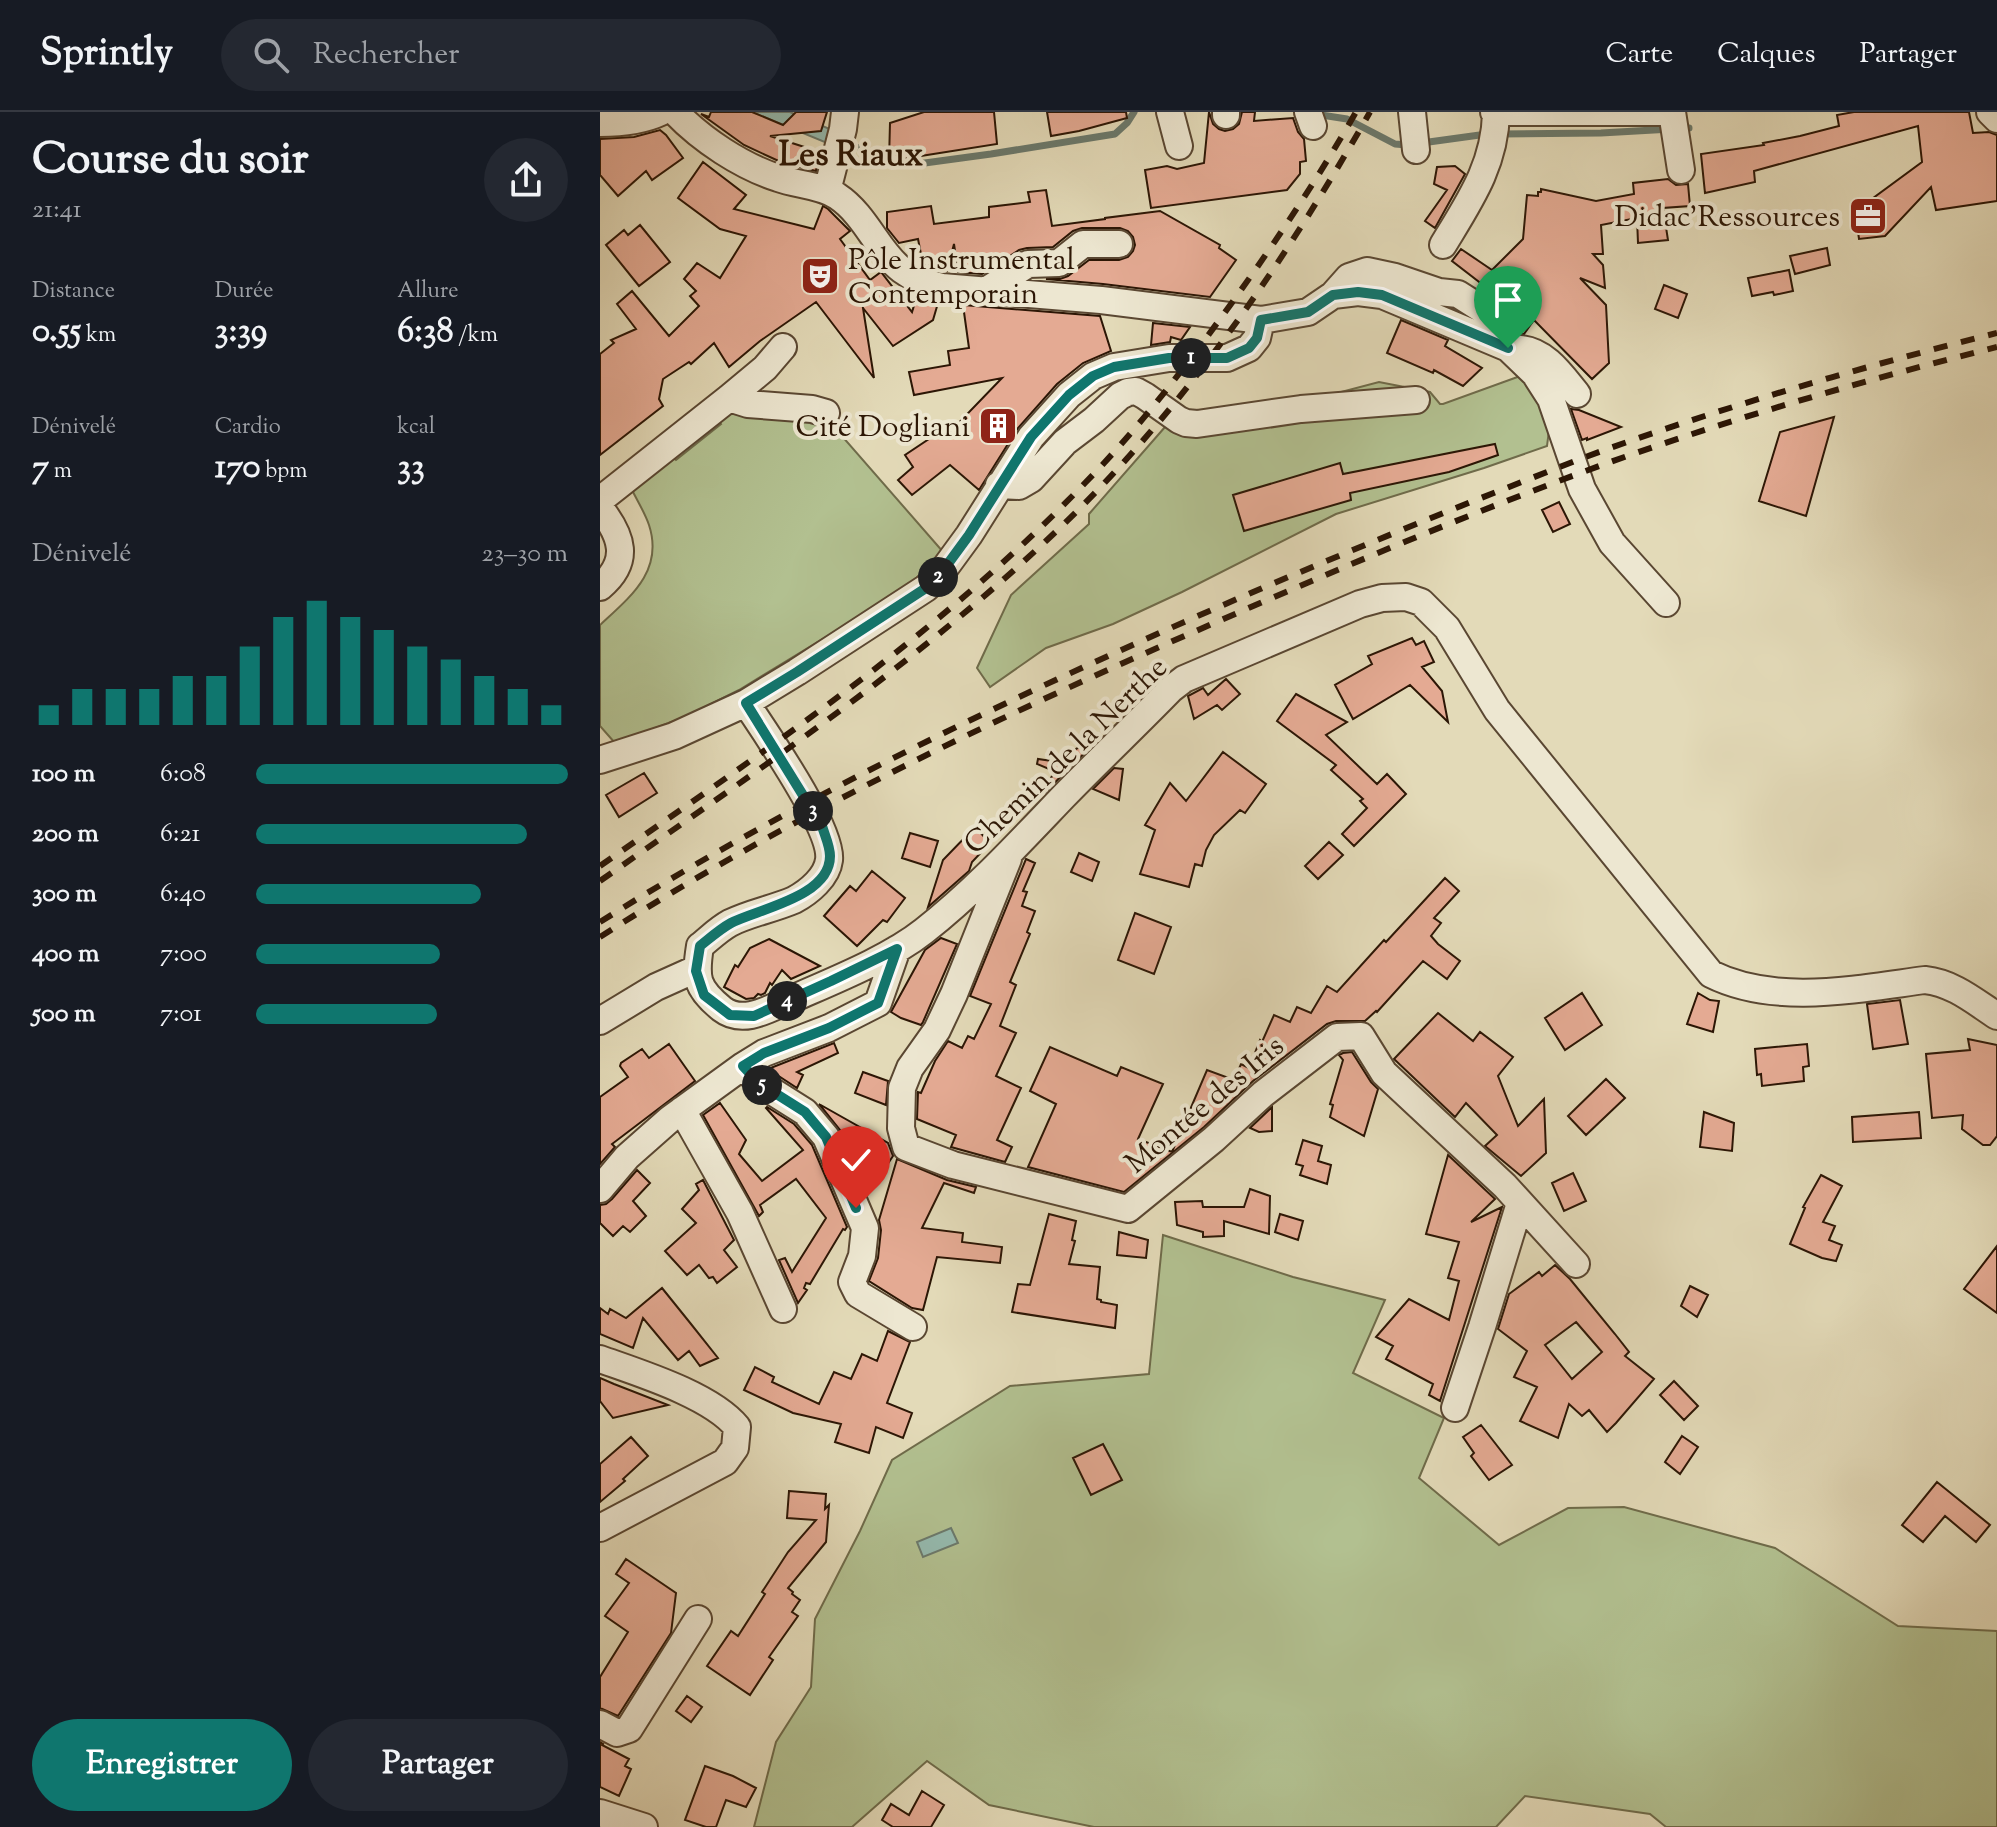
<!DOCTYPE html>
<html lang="fr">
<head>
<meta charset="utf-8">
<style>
  body { margin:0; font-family:"Sorts Mill Goudy",serif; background:#242831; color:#f1f3f6; height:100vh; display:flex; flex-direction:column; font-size:30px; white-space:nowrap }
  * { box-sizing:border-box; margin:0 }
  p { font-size:26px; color:#9ea1a6 }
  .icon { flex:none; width:44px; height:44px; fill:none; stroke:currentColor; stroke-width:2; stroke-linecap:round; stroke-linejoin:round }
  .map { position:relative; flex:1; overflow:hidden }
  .panel { display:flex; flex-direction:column; background:#171b24; width:600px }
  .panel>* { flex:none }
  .pin { position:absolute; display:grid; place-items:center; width:68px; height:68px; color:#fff; margin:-82px -34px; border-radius:50% 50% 50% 0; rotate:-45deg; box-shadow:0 0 8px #0007 }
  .pin .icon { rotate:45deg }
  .km { position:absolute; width:40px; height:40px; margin:-20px; border-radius:50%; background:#222; color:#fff; font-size:22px; line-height:40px; text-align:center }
  .round { display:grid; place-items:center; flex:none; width:84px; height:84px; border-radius:42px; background:#242831 }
  .head { display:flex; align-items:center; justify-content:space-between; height:136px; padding:0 32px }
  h1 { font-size:44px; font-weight:800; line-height:60px }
  .stats { display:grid; grid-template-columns:repeat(3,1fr); gap:12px; height:136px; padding:8px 32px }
  .stats div { display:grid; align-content:center }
  .stats b { font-size:34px; font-weight:800 }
  .stats small { font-size:22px; font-weight:400 }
  .stats p { font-size:22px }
  .chart { height:224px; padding:16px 32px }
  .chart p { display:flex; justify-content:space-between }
  .chart svg { width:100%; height:144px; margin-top:8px; stroke:#0f766e; stroke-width:6 }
  .button { display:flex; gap:16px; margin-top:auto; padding:16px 32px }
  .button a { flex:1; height:92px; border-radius:48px; background:#0f766e; color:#fff; font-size:32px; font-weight:800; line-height:92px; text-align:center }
  .button a+a { background:#242831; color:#f1f3f6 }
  ul { padding:0 32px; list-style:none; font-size:26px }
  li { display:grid; grid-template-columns:128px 96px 1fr; align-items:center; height:60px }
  li i { height:20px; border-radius:10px; background:#0f766e }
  header { display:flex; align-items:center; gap:48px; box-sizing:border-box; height:112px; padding:0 40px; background:#171b24; border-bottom:2px solid #363941 }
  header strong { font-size:38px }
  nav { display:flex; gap:44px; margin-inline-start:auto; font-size:28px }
  .search { width:560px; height:72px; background:#242831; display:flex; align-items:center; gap:20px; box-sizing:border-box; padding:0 28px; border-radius:44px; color:#9ea1a6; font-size:30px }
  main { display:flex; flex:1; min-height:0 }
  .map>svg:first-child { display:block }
</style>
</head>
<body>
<header>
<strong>Sprintly</strong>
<div class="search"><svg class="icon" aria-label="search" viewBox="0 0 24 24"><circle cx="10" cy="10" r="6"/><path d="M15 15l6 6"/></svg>Rechercher</div>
<nav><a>Carte</a><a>Calques</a><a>Partager</a></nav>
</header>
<main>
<section class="panel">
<div class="head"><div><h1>Course du soir</h1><p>21:41</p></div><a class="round"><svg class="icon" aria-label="share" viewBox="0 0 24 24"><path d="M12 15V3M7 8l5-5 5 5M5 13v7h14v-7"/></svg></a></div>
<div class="stats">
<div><p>Distance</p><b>0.55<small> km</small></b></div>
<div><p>Durée</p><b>3:39</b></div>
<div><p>Allure</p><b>6:38<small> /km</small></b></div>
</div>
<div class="stats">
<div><p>Dénivelé</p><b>7<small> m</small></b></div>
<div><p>Cardio</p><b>170<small> bpm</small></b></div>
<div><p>kcal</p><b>33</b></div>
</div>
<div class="chart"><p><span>Dénivelé</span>23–30 m</p>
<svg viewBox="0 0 160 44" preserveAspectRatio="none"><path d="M5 44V38M15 44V33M25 44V33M35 44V33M45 44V29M55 44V29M65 44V20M75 44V11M85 44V6M95 44V11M105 44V15M115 44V20M125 44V24M135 44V29M145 44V33M155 44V38"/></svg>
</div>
<ul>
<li><b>100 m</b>6:08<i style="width:100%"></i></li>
<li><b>200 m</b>6:21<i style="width:87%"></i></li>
<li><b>300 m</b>6:40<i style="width:72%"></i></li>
<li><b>400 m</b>7:00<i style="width:59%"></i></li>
<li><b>500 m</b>7:01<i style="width:58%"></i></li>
</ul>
<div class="button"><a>Enregistrer</a><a>Partager</a></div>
</section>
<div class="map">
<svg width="1397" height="1715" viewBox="0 0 1397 1715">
  <rect width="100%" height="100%" fill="#e3dab8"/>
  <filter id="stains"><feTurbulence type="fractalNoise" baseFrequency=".0025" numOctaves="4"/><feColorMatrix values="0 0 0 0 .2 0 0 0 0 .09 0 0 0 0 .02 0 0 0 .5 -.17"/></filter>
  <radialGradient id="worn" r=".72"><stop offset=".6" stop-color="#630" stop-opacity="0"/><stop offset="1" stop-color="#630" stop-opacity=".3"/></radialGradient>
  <!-- green -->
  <path fill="#b2c090" stroke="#6f6b4a" stroke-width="2" d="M923 263 934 279 949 318 947 334 884 356 736 402 582 480 513 512 446 536 390 575 377 556 411 483 489 412V402L579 299 586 301 707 289 779 270 830 280 840 292H843Z
    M130 296 212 305 235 316 344 441 303 478 139 578 85 605 15 631 0 614V513C30 485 64 459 49 413 45 401 38 390 32 378L73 345 76 348 121 312 116 305Z
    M563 1123 693 1165 785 1188 753 1261 844 1306 819 1366 899 1433 968 1396 1024 1395 1175 1436 1298 1514 1397 1519V1715H1066L1050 1702 925 1684 896 1715H494L389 1693 327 1649 252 1715H154L176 1630 211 1575 215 1507 260 1419 292 1348 410 1274 549 1262Z"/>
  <!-- water -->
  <path fill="#95bbb0" stroke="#6b796c" stroke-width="2" d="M152 0H190L232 18 227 31Z
    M351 1416 358 1431 323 1445 317 1430Z"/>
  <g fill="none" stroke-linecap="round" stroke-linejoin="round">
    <!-- stream -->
    <path stroke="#6b796c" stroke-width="7" d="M715 2 747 7 795 32 807 33 887 22
      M900 22 1001 21 1089 16
      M246 30 289 51 310 53 391 42 515 22 527 11 534 0"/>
  </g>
  <!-- building -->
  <path fill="#e4aa93" stroke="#2c1605" stroke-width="2" fill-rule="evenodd" d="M111 0H152L183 13 196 0H227L221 19 170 24 220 40 216 59 183 51 144 33 101 2 109 5Z
    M324 0H394L397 32 289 49 290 11Z
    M447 0H526L527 6 479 19 451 24Z
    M609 0 613 12 619 17 625 19 633 17 639 12 642 0H655L654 9 693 6 698 20 704 27 706 49 700 50V62L687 78 551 96 545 58 567 54 577 57 604 51Z
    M1254 0H1369L1373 21 1389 20 1397 23V89L1336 98 1331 75 1285 124 1259 127 1254 91 1269 89 1322 50 1318 14 1154 59 1155 70 1105 81 1101 42 1164 33 1163 31 1200 24 1239 14 1237 3Z
    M60 18 66 23 83 46 52 68 46 59 18 84 0 63V27L34 25Z
    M103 50 146 83 134 97 214 117 223 94 228 97 250 119 240 127 270 168 281 160 312 200 317 184 338 191 333 208 293 234 263 196 274 266 216 190 160 229 129 255 114 231 91 252 89 250 63 267 59 287 63 294 0 343V242L14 231 11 228 36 217 17 192 32 179 69 224 99 194 90 184 96 179 84 167 97 151 120 166 146 124 120 117 78 86Z
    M855 54 865 62 835 116 825 109 847 78 834 72 837 55Z
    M1068 67 1076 73 1088 72 1090 94 1063 96 1068 128 1038 131 1037 106 1001 113 1003 142H993L1003 153 1005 176 980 166 1006 193 1009 251 992 267 934 208 924 222H915L910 219 915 209 914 201 880 177 883 173 852 149 861 137 892 158 923 127 927 83 938 84V80H941V77L996 89 1034 82 1033 71Z
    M446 78 452 114 505 107V106L560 99 620 133 619 136 636 148 610 185 503 172 446 167H460L468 164 489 148H519L528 145 533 139 535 133 533 125 528 119 520 116H482L473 119 453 135 427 136 419 138 382 162 358 160 354 132 347 159 323 152 318 127 299 131 287 116V100L331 94 334 112 389 105V95L430 90 428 80Z
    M40 113 70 150 39 174 6 133 24 118 28 123Z
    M1227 136 1230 153 1195 162 1190 144Z
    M1189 158 1193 179 1174 183 1173 180 1152 184 1148 166Z
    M1064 173 1087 182 1078 206 1055 197Z
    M363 193 500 204 511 239 483 251 457 272 418 316 379 378 350 353 312 383 298 368 313 355 305 343 344 317 349 321 402 266 314 283 309 260 350 253 348 239 369 236Z
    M801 208 848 228 845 234 882 256 863 274 834 258 833 261 787 241Z
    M553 211 590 215 581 228 571 225 570 230 551 233Z
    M971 297 979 298 1021 315 987 328V326L982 328Z
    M1234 305 1206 404 1159 389 1180 320Z
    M895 332 898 343 849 360 750 381 751 388 644 419 633 383 740 351 743 362Z
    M959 390 970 412 953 420 942 398Z
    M812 526 816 533 824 529 834 550 822 555 842 579 848 610 810 573 753 607 735 573 772 552 768 544Z
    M626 567 640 582 622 598 617 593 594 607 588 584 603 576 608 583Z
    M696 582 747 610 726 623 777 672 787 662 806 682 754 734 742 722 767 696 760 689 763 687 731 658 736 653 677 609Z
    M501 625 466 659 445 681 454 659 437 652 438 647 458 650 461 644Z
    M623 640 666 672 645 701 640 698 614 723 606 738 602 754 595 752 589 775 540 762 555 718 545 713 570 671 586 689Z
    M514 656 523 657 519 688 493 677Z
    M44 661 57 681 19 705 6 683Z
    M375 715 390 731 372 750 369 759 328 795 343 748Z
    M310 721 338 729 330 755 302 746Z
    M729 730 743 743 718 767 705 754Z
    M479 741 499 750 492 769 471 760Z
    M426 747 435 751 423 779 427 780 422 794 435 799 427 820 430 822 410 870 416 873 400 914 416 921 396 964 421 976 397 1028 412 1035 405 1050 351 1035 356 1023 317 1007 318 980 321 981 335 949 348 929 362 936 368 924 374 927 391 892 370 884Z
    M272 759 305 786 287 810 283 808 257 834 224 804 250 774 256 779Z
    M845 766 859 779 834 806 841 811 831 824 838 832 860 849 847 867 823 849 777 900 776 899 765 909H736L727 912 653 969 604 1015 524 1080 428 1055 456 992 430 979 450 935 517 964 521 955 563 972 538 1027 572 1040 607 958 634 968 641 952 649 956 660 928 662 930 674 903 690 910 697 895 711 901 727 874 737 880 784 828 786 830Z
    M535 801 571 815 554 862 518 848Z
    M341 826 357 832 323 910 321 913 301 906 291 900 325 838Z
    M169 827 220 854 191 867 182 858 172 873 170 871 165 881 161 883 158 882 154 886 146 887 124 875 135 853 138 855 150 836Z
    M982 881 1002 913 965 938 945 906Z
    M1098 881 1110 888 1119 889 1113 920 1087 912Z
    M1300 888 1308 932 1273 937 1267 892Z
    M838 901 873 929 880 920 913 945 898 964 918 1014 944 987 946 1041 921 1064 885 1034 897 1023 866 991 855 1005 794 947Z
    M1368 927 1397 933V1024L1390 1033H1383L1362 1017 1363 1003 1332 1006 1326 942 1370 938Z
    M234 931 238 941 197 960 203 963 197 976 168 957Z
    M69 932 95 969 12 1032 15 1035 0 1052V985L28 965 20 954 21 951 42 937 49 946Z
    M1207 932 1209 954 1203 955 1204 969 1162 974 1161 962 1157 963 1155 937Z
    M752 940 771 970 778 977 764 1024 730 1005 733 993 730 992 743 948 739 943 743 941Z
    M263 960 288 969 286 993 255 981Z
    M1006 967 1025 986 986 1023 968 1004Z
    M120 991 146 1028 139 1042 162 1069 203 1038 166 996 167 995 194 1012 212 1033 247 1115 245 1118 243 1117 210 1172 206 1171 204 1176 207 1178 198 1191 179 1148 185 1146 192 1160 226 1106 196 1067 160 1093 163 1100 159 1104 103 1003Z
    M219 992 288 1031 293 1044 268 1082 240 1018Z
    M672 995V1019L659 1020 650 1016Z
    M1104 1000 1134 1011 1132 1039 1100 1035Z
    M1319 1000 1321 1026 1253 1030 1252 1005Z
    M703 1028 722 1034 718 1049 731 1053 727 1072 700 1063 703 1054 696 1052Z
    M848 1043 895 1087 871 1110 902 1095 840 1289 829 1283 833 1272 786 1247 793 1234 776 1225 809 1187 849 1208 859 1169 848 1166 859 1130 826 1122Z
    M297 1047 347 1068 376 1075 374 1081 344 1071 322 1116 363 1121 362 1130 402 1135 400 1151 337 1145 323 1198 312 1196 269 1169 278 1146 281 1118 279 1108Z
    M37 1058 50 1071 33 1089 46 1104 30 1120 23 1114 13 1124 0 1111V1093L6 1092 12 1087Z
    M973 1061 986 1089 964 1099 952 1071Z
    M1221 1063 1242 1074 1223 1110 1235 1114 1229 1128 1242 1133 1236 1149 1222 1146 1190 1132 1205 1096 1203 1095Z
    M103 1068 134 1128 124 1138 137 1155 117 1171 113 1165 109 1166 99 1153 87 1163 65 1139 96 1111 82 1097 99 1078 96 1072Z
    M650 1077 670 1084 669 1122 624 1109V1124L603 1125V1120L577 1113 575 1090 602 1089 603 1095H644Z
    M449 1102 476 1109 472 1128 475 1129 469 1152 500 1155 497 1187 501 1188V1190L517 1193 515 1216 412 1200 418 1172 430 1173Z
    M680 1102 703 1109 698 1128 675 1120Z
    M519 1120 548 1128 546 1146 517 1143Z
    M1397 1134V1201L1364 1177Z
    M955 1153 970 1167 1015 1222 1029 1240 1025 1244 1054 1267 1016 1311 1007 1320 989 1298 982 1304 969 1292 958 1326 920 1309 937 1275 914 1265 927 1239 898 1217 909 1182 939 1160 942 1164ZM976 1210 1002 1240 972 1267 945 1233Z
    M1090 1174 1108 1183 1097 1205 1081 1194Z
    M62 1176 91 1212 118 1246 100 1254 89 1239 78 1248 43 1206 33 1236 0 1222V1196L8 1202 10 1197 26 1206Z
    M288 1219 310 1230 287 1291 312 1301 303 1326 276 1315 269 1341 235 1330 241 1312 193 1301 144 1278 155 1255 174 1265 172 1270 219 1292 234 1260 251 1267 262 1242 277 1249Z
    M0 1266 14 1272 68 1293 13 1306 0 1289Z
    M1074 1269 1098 1294 1084 1308 1060 1283Z
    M881 1313 912 1353 889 1368 871 1344 874 1341 863 1325Z
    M1082 1324 1098 1335 1080 1362 1065 1350Z
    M31 1325 48 1344 23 1367 25 1369 0 1390V1352Z
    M503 1332 522 1368 491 1383 473 1346Z
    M1337 1370 1390 1413 1376 1430 1345 1404 1323 1430 1302 1413Z
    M189 1379 226 1382 225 1397 229 1393 226 1430 188 1476 193 1480 192 1482 200 1488 192 1500 198 1504 169 1545 173 1548 150 1583 107 1554 131 1519 138 1524 165 1482 162 1480 188 1440 216 1408 187 1406Z
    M26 1447 76 1481 71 1521 18 1604 0 1596V1565L28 1520 5 1504 29 1471 16 1462Z
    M87 1584 102 1595 91 1610 76 1599Z
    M0 1630 3 1632 2 1633 29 1647 25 1654 31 1657 19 1684 0 1675Z
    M105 1654 133 1664 156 1676 146 1695 126 1688 116 1715H106L85 1708Z
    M322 1679 344 1693 331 1715H293L282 1708 291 1692 309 1703Z"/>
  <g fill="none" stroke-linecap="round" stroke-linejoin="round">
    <defs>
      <path id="minor" d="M75 0C102 28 141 54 178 66 197 73 221 73 237 84 266 103 278 140 302 158 314 167 328 172 342 175L501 188 661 208 708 200 733 183 758 180 782 183 908 236 935 262 951 287 982 377 1012 431 1066 491
        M570 0 579 34
        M708 0 713 14
        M812 0 816 38
        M894 0H1062
        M1072 0 1081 58
        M1390 0 1397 7
        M626 3V0
        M0 11C21 11 42 9 61 0
        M227 79 243 17 245 0
        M843 133C869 90 895 53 896 1
        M387 178 428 152 459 151 483 132H519
        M733 183 749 165 767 159 795 165 839 180 858 182 899 208
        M920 237C946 239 962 264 977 282
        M129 286 148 292 212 297 226 301
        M399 373 419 374 431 367 465 330 494 308 520 284 528 280 536 279 545 284 579 308 586 311 597 312 701 297 816 288
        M0 388 129 286 165 256 183 235
        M0 396C22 424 31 449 0 475
        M146 591 197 560 326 476 339 464 369 423 431 325 469 283 493 264 514 255 569 246H627L649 236 657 226 661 208
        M0 648 74 624 146 591C165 620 233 717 229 748 227 765 209 780 194 788 173 797 150 801 130 811 119 817 110 826 100 834 95 866 96 876 122 897 144 914 172 895 194 886 235 868 290 846 324 819 375 779 419 731 464 684 499 648 536 613 571 577L584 567 760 492 782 486 806 485 821 490 847 516 897 598 1111 862C1175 894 1257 877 1325 868 1353 871 1374 889 1397 904
        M408 747 354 882 337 918 310 956 302 976 301 1016 306 1035 353 1053 528 1097 614 1027 663 982 737 925 761 924 784 961 905 1074 976 1152
        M0 909 56 875 96 857
        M143 954 159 971 205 1000 226 1025 265 1116 262 1144 252 1170 258 1182 313 1215
        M82 998 140 1101 183 1197
        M0 1077 27 1045 70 1007 143 954 164 941 229 916 278 891 297 837
        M0 1247C39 1261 111 1283 137 1315L135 1336 125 1350 0 1416
        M855 1296 882 1215 920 1091
        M0 1612 17 1621 29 1617 98 1507
        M0 1701 44 1715"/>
    </defs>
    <!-- minor casing -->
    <use href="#minor" stroke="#5a4732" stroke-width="30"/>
    <!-- minor -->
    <use href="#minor" stroke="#ede7d1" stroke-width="26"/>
    <!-- rail -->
    <path stroke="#2c1605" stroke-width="6" stroke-dasharray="14 14" stroke-linecap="butt" d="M0 754C169 636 341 521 485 371 536 319 580 262 623 203 671 137 716 70 756 0
      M0 769C154 661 309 557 447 428 578 306 682 155 770 0
      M0 810C188 692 389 596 591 507 687 465 783 425 881 386 930 367 980 346 1030 329 1151 287 1273 252 1397 221
      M0 825C191 703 398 605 605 515 745 454 886 394 1030 343 1151 301 1273 266 1397 235"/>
  </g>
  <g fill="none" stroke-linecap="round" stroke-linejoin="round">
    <defs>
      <path id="route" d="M256 1096 226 1025 205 1000 159 971 143 954 164 941 229 916 278 891 297 837 231 869 154 904 130 903 104 883 96 859 100 834C110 826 120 817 131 811 158 797 230 785 230 744 230 734 225 724 222 714L146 591 197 560 326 476 339 464 369 423 431 325 469 283 493 264 514 255 569 246H627L649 236 657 226 661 208 708 200 733 183 758 180 782 183 908 236"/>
    </defs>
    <!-- route casing -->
    <use href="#route" stroke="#fff" stroke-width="16"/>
    <!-- route -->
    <use href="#route" stroke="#0f766e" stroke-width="10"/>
  </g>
  <!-- icons -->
  <defs>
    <symbol id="office-square" viewBox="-11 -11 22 22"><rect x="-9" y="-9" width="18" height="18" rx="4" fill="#8f2418" stroke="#ede7d1"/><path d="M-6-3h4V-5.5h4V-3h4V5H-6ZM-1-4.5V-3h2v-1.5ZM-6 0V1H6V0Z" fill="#fff"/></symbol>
    <symbol id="theatre-square" viewBox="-11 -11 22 22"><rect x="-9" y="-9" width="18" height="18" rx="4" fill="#8f2418" stroke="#ede7d1"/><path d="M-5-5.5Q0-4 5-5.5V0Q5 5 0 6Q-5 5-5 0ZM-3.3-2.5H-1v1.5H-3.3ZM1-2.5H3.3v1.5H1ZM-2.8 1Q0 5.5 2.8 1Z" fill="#fff"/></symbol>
    <symbol id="building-square" viewBox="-11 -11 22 22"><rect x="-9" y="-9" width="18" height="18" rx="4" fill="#8f2418" stroke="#ede7d1"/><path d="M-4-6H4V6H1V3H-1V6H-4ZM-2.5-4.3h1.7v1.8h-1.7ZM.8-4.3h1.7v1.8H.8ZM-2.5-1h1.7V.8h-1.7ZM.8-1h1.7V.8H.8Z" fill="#fff"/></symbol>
  </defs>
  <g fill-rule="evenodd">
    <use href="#office-square" x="1246" y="82" width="44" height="44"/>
    <use href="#theatre-square" x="198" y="142" width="44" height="44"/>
    <use href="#building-square" x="376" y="292" width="44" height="44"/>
  </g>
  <g text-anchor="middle" stroke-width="8" stroke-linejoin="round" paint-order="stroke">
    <!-- poi labels -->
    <g font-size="30" fill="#2c1605" stroke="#ede7d1" text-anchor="end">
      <text x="1240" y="114">Didac'Ressources</text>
      <text x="248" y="157" text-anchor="start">Pôle Instrumental<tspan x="248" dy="34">Contemporain</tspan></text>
      <text x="370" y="324">Cité Dogliani</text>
    </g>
    <!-- street labels -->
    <g font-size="30" fill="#2c1605" stroke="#ede7d1">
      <text transform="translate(465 643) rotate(-44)" y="10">Chemin de la Nerthe</text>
      <text transform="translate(604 992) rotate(-40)" y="10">Montée des Iris</text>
    </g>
    <!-- quarter labels -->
    <g font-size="34" font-weight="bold" fill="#2c1605" stroke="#ede7d1">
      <text x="251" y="53">Les Riaux</text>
    </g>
  </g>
  <rect width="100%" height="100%" filter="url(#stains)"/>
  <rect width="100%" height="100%" fill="url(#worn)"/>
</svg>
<div class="pin" style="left:908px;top:236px;background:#1e9e55"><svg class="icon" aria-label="arrive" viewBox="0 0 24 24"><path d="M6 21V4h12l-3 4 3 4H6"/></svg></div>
<div class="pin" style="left:256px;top:1096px;background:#d93025"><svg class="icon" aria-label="check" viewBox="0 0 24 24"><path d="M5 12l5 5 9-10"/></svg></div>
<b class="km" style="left:591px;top:246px">1</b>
<b class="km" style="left:338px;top:465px">2</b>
<b class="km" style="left:213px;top:699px">3</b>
<b class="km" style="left:187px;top:889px">4</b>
<b class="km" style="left:162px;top:973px">5</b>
</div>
</main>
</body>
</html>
